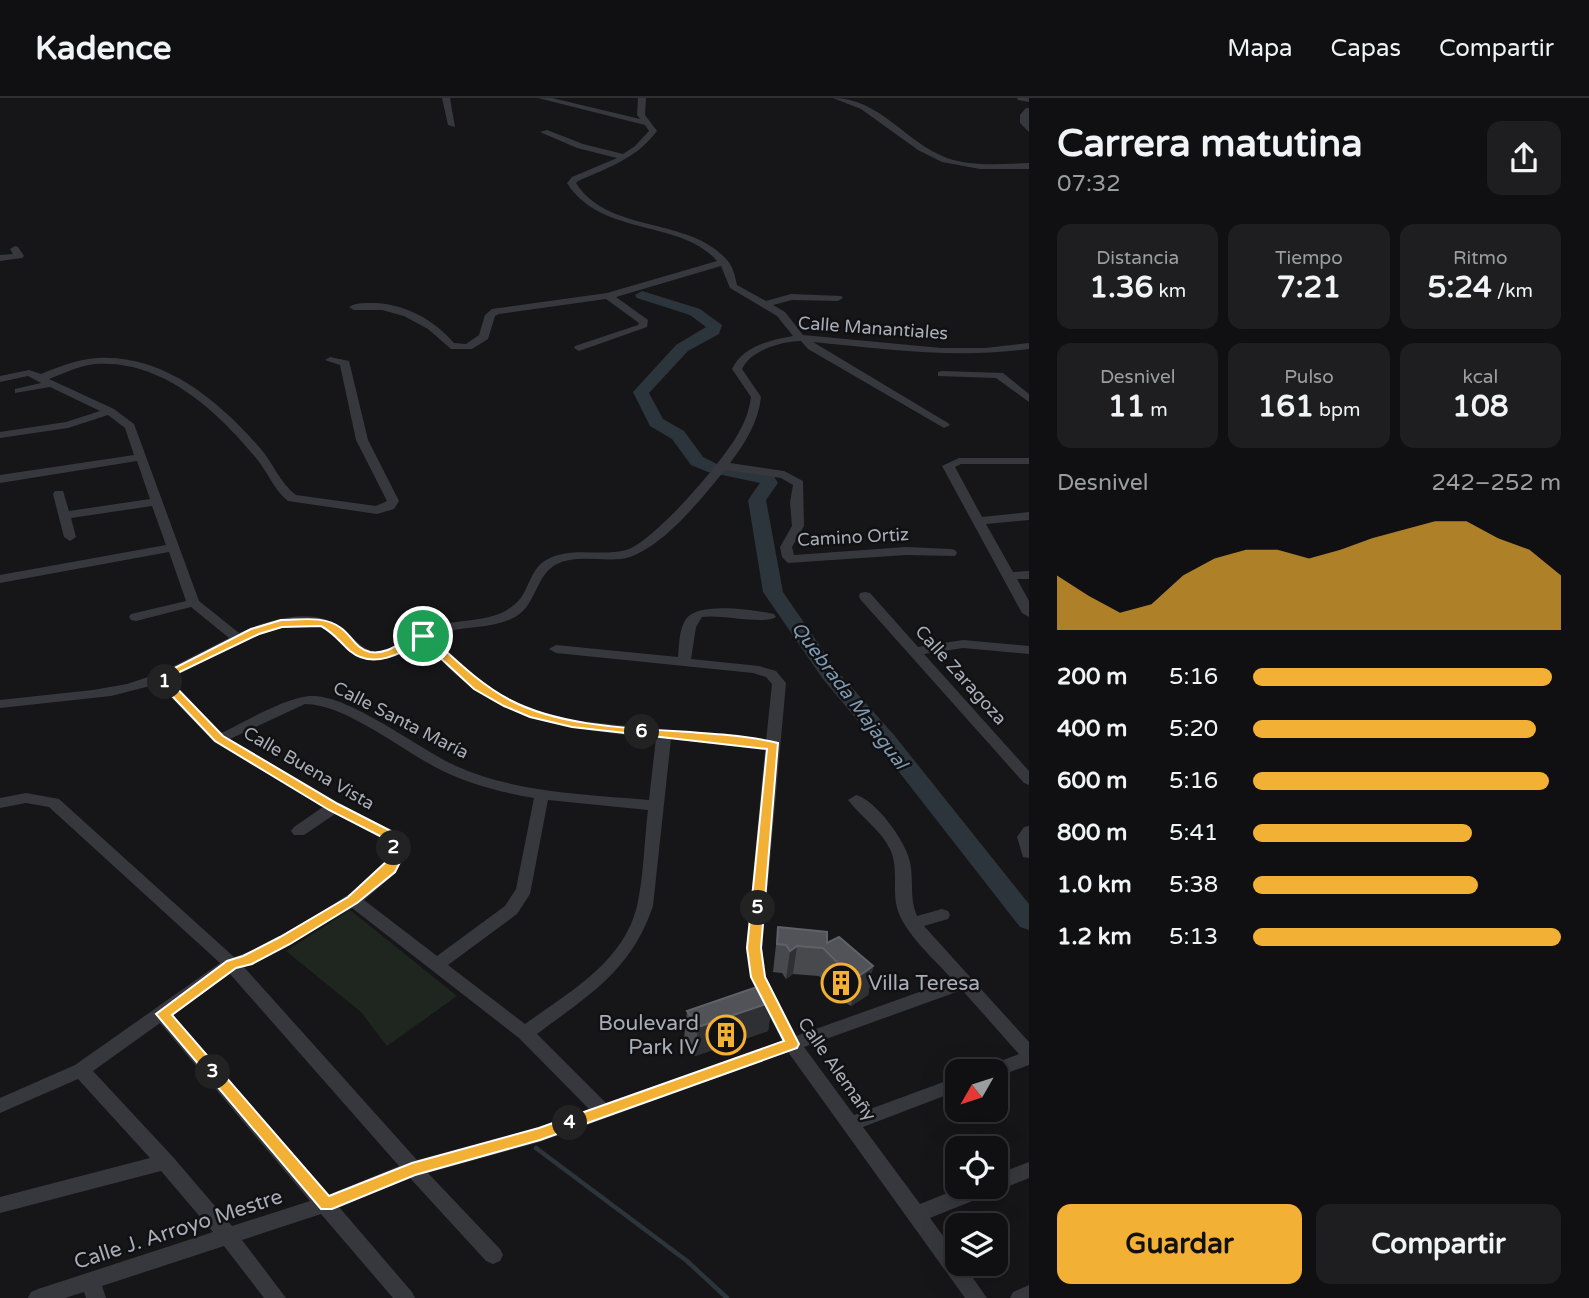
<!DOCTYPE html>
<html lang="es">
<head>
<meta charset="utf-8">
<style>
  body { margin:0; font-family:"Varela Round",sans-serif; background:#1e1e20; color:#f1f3f6; height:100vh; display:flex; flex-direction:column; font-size:26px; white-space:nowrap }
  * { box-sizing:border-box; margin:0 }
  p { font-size:23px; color:#9c9d9f }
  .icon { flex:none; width:38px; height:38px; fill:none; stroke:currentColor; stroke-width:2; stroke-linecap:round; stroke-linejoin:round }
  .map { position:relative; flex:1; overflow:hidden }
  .details { display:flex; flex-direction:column; background:#101012; width:560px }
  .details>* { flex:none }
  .needle { width:46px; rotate:231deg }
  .tools { position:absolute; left:945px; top:961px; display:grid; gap:14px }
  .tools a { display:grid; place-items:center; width:63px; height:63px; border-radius:14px; background:#101012; box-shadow:0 7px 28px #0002,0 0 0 2px #303032; font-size:35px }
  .pin { position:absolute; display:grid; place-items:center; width:60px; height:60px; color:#fff; margin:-30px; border:4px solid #fff; border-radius:50%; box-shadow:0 2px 7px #0007 }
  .km { position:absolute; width:35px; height:35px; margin:-18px; border-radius:50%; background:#222; color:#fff; font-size:19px; line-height:35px; text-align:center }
  .round { display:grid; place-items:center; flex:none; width:74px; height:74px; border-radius:14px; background:#1e1e20 }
  .head { display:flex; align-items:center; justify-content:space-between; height:119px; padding:0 28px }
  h1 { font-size:38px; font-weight:700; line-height:52px }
  .metrics { display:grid; grid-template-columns:repeat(3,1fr); gap:10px; height:119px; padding:7px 28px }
  .metrics div { display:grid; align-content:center; border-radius:14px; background:#1e1e20; text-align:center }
  .metrics b { font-size:30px; font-weight:700 }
  .metrics small { font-size:19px; font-weight:400 }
  .metrics p { font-size:19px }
  .chart { height:196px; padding:14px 28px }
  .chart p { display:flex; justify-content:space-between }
  .chart svg { width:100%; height:126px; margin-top:7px; fill:#f2b134; opacity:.7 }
  .action { display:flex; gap:14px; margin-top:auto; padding:14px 28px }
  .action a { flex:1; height:80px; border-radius:14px; background:#f2b134; color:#111; font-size:28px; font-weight:700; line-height:80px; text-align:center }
  .action a+a { background:#1e1e20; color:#f1f3f6 }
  ul { padding:0 28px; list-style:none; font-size:23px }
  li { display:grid; grid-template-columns:112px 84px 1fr; align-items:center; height:52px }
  li i { height:18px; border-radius:9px; background:#f2b134 }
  header { display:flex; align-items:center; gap:42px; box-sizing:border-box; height:98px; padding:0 35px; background:#101012; border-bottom:2px solid #303032 }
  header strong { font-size:33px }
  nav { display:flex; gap:38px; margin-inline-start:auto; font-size:24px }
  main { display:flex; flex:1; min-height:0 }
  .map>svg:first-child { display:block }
</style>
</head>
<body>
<header>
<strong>Kadence</strong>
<nav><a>Mapa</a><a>Capas</a><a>Compartir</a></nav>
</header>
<main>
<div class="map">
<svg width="1029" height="1200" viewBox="0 0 1029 1200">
  <rect width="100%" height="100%" fill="#161618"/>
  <!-- green -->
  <path fill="#1e261f" d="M350 812 457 898 387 948 361 914 286 853Z"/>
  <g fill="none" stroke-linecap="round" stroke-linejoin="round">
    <!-- stream -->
    <path stroke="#2c353c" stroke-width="4.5" d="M536 1050 687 1163 727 1200"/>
    <!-- river -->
    <path fill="#2c353c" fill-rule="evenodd" d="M642 193 700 211 722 227 719 236 688 253 649 295 663 321 684 333 703 359 721 368 773 377 778 385 766 402 783 494 837 573 894 637 1029 806V832L1020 829 878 647 823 581 763 494 748 402 760 385 708 374 691 367 672 341 650 328 633 294 676 247 706 229 690 217 637 200 635 197Z"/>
    <!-- minor -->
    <path fill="#37383d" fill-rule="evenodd" d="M442 0H450L455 29 448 27Z
      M538 0H552L640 21 637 17 638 0H646L645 17 657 33C637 60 608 70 578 83L576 85C608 136 689 118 727 162 733 168 735 178 737 187L766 203 791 196 841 198 843 200 838 203 792 202 773 207 785 214 803 237 941 250H985L1029 245V251C956 261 886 251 813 244L948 325 950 327 944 330 808 251 801 243C781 244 752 251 742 271L761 299C758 325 745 345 730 365L784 373 803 383 804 428 792 449 794 457 906 449 951 451 955 452 957 455 955 458 906 457 788 465 782 459 780 449 792 428 790 404 793 387 781 380 725 372C702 400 658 456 621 461 600 463 576 457 557 466 535 477 537 507 515 519 489 533 457 526 432 539L483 585 513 603 539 613 572 622 766 643 772 586 766 579 753 575 556 555 549 551 556 547 678 559C679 547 679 531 686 521 698 503 755 512 774 516L776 519C765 527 720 516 702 519L696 529 691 561 759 568 776 573 786 585 762 851 766 879 796 938 953 882C935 862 904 835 897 810 892 790 899 770 890 751 880 731 861 719 848 702L856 697C876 702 906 744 910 764 914 782 909 800 917 818L942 811 948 813 950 817 948 821 924 828 1029 944V967L996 979V973H984L987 968 1019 956 962 892 804 949 854 1017 957 979V993L863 1029 920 1106 965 1088H996V1077L1029 1064V1080L930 1120 957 1157V1166H963L987 1200H965L788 954 540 1044 428 1075 500 1151 503 1157 500 1163 493 1166 486 1163 410 1080 339 1109 412 1194 415 1200H393L321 1116 242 1142 286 1200H264L224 1148 102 1188 106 1200H86L84 1194 65 1200H28L31 1194 38 1191 213 1134 161 1073 0 1115V1099L150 1060 78 981 0 1015V1000L75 967 220 865 49 709 26 705 0 710V700L26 695 59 701 234 859C260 853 372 787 385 766 387 762 387 755 387 750L381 740 335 716 304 737H294L291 733 294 729 323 709 214 644 158 586 111 598 0 610V602L93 592 127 586 160 575 229 540 191 509 136 523 131 522 129 519 131 516 186 503 169 454 0 485V477L166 447 152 408 71 420 76 439 70 443 64 439 53 396 55 393H63L69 413 150 401 137 363 0 385V377L134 357 125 330 108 317 68 330 0 340V334L66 324 100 313 50 289 15 295V291L41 285 28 278 0 284V278L29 272 41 276C58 269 78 261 97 260 164 256 219 303 260 350 273 365 280 385 296 397L376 408 387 403 356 342 340 267 325 262 330 259 349 263 368 342 399 403 394 411 377 416 288 403C273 391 268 374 256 360 217 312 161 261 95 266 79 268 64 275 49 281L114 311 134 326 199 503 239 535C266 523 304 511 332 524 353 533 360 558 385 553 403 549 416 534 432 529 459 520 491 526 514 507 530 495 528 471 548 461 573 448 600 459 626 452 653 445 726 360 739 334 746 322 749 312 751 299L732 271C743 248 770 242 793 238L777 218 730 190 721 168 616 199 648 222 647 229 579 253 574 250 575 248 638 227 639 225 606 201 499 216 495 218 488 241 472 251H451L428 231 404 218 382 212H354L349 209C356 204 367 205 376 205 407 207 434 222 454 245L466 246 479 237 485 217 492 211 607 195 717 163C681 121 601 139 567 85L572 79 617 60 577 50 540 34 547 32 583 46 623 56 635 48 649 33 645 27ZM292 528C301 527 311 526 320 528 331 531 339 541 346 549 369 572 399 560 422 544 439 560 456 579 475 592 528 629 593 633 656 640L649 702C584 696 517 695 456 668 419 651 352 599 314 598 289 597 245 624 221 635L169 581C210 562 247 536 292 528ZM305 606C347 606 406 656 445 674 473 687 504 695 534 700L516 791 505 808 437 858 364 802 396 775 402 763 403 750 391 732 339 705 230 641ZM671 641 765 652 746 851 750 879 782 943 606 1005 537 936C589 897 631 873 653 808ZM548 702 648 712C644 744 644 777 637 808 624 864 568 895 525 926L448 867 517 816 530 796ZM352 810 519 940 589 1011 539 1029 417 1062 244 869 291 846ZM230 876 399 1068 328 1097 172 916ZM160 925 310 1103 232 1128 173 1059 93 973Z
      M833 0C880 0 906 45 947 60 973 69 1002 66 1029 65V71H980L942 64 918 52 861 11Z
      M1017 0H1029V4L1018 2Z
      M1026 10H1029V34L1020 25V17Z
      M15 148 18 149 24 158 22 160 0 163V157L13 156 10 151Z
      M942 273 1003 275 1029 296V304L996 280 938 278V274Z
      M959 360H1029V366H961L955 369 982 419 1029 414V422L986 426 1013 474 1029 473V481H1017L1029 503V519L1022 515 942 368Z
      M865 494 870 495 918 549 963 542 1029 548V556L963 550 924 556 1029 673V687L1024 685 860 501 859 498 860 495Z
      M1029 728V760L1023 759 1017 739 1024 729Z
      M1029 1187V1200H1010L1013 1194Z"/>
  </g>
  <!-- wall -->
  <path fill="#47494d" d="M778 829 827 845 873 868 868 897 851 908 843 903H832L833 893 819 878 793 876 786 881 782 875 773 874Z
    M772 904 768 933 695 958 684 941 687 913Z"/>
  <!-- shaded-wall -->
  <path fill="#2f3033" d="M797 848 793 876 786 881 790 853Z
    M873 868 868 897 851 908 856 880Z
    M772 904 768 933 695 958 698 929Z"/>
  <!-- building -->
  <path fill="#525359" stroke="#5f6168" stroke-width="2" d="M778 829 827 834V845L839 839 873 868 856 880 848 874 836 875 842 869 823 850 797 848 790 853 786 847 777 846Z
    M760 888 772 904 698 929 687 913Z"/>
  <!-- route -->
  <path fill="#f2b134" stroke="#fff" stroke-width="2" fill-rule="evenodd" d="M281 522C301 522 324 517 341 530 352 538 356 551 370 554 393 558 407 534 427 536 454 560 478 585 510 602 584 641 697 626 778 645L761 850 765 879 799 946 797 950 540 1042 415 1077 332 1111H321L156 916 227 863 243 858 280 839 348 799 388 762V750L382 739 329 712 215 643 155 580 251 531ZM321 528C334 535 340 544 350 553 373 572 402 555 422 543L474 591 504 608 530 619 572 629 767 651 747 850 751 879 784 943 539 1030 412 1065 329 1098 172 917 236 870 252 866 290 846 357 805 395 774 401 762V750L391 733 338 706 223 638 167 580 259 536 282 529Z"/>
  <!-- icons -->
  <defs>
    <symbol id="building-ring" viewBox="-11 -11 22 22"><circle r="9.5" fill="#111113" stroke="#f2b134" stroke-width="1.5"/><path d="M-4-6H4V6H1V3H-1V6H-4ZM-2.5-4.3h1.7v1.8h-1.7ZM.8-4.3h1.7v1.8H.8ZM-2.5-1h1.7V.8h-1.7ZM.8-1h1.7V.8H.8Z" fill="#f2b134"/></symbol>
  </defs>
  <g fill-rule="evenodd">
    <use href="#building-ring" x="819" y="863" width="44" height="44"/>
    <use href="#building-ring" x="704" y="915" width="44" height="44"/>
  </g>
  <g text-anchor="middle" stroke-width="5" stroke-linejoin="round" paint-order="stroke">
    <!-- street labels -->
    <g font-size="18" fill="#a8adb8" stroke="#111113">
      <text transform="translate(873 230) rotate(4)" y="6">Calle Manantiales</text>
      <text transform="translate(853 439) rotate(-3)" y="6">Camino Ortiz</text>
      <text transform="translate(961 577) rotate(48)" y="6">Calle Zaragoza</text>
      <text transform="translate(401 622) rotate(27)" y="6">Calle Santa María</text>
      <text transform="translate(309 670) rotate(30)" y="6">Calle Buena Vista</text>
      <text transform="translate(837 971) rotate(55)" y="6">Calle Alemañy</text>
    </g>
    <!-- water labels -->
    <g font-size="19" font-style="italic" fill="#7f9bb3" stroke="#111113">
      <text transform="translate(850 597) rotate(53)" y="7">Quebrada Majagual</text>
    </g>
    <!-- near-poi labels -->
    <g font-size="21" fill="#a8adb8" stroke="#111113" text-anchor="start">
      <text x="868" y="892">Villa Teresa</text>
      <text x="699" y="932" text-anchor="end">Boulevard<tspan x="699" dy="24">Park IV</tspan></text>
    </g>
    <!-- near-street labels -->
    <g font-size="21" fill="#a8adb8" stroke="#111113">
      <text transform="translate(178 1131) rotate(-18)" y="7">Calle J. Arroyo Mestre</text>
    </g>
  </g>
</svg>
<div class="tools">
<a><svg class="needle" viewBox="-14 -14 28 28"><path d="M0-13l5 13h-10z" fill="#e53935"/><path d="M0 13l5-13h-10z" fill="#9c9d9f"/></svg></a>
<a><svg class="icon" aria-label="locate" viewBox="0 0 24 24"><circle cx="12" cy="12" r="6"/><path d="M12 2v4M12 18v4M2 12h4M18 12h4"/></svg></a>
<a><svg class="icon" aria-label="layers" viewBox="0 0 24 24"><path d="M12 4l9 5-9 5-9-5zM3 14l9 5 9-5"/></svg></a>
</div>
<div class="pin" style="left:423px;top:538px;background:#1e9e55"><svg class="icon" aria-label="arrive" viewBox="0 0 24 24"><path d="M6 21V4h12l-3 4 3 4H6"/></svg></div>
<b class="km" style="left:165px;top:584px">1</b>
<b class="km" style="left:394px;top:750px">2</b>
<b class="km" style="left:213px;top:974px">3</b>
<b class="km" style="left:570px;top:1025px">4</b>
<b class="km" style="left:758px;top:810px">5</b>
<b class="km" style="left:642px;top:634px">6</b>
</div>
<section class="details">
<div class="head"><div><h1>Carrera matutina</h1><p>07:32</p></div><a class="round"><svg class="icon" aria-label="share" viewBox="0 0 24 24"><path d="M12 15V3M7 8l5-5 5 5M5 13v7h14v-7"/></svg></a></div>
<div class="metrics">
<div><p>Distancia</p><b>1.36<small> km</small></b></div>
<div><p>Tiempo</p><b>7:21</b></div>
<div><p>Ritmo</p><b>5:24<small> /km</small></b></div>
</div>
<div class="metrics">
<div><p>Desnivel</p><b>11<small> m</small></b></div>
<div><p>Pulso</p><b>161<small> bpm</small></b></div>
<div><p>kcal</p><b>108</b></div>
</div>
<div class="chart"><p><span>Desnivel</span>242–252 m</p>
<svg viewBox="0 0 160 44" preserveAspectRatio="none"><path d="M0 44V25L10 32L20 38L30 35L40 25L50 19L60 16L70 16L80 19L90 16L100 12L110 9L120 6L130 6L140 12L150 16L160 25V44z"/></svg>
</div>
<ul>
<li><b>200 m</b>5:16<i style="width:97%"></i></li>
<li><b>400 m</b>5:20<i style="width:92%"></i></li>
<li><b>600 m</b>5:16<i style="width:96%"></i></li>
<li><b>800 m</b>5:41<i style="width:71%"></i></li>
<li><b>1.0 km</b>5:38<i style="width:73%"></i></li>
<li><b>1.2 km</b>5:13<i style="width:100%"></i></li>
</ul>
<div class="action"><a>Guardar</a><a>Compartir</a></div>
</section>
</main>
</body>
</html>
